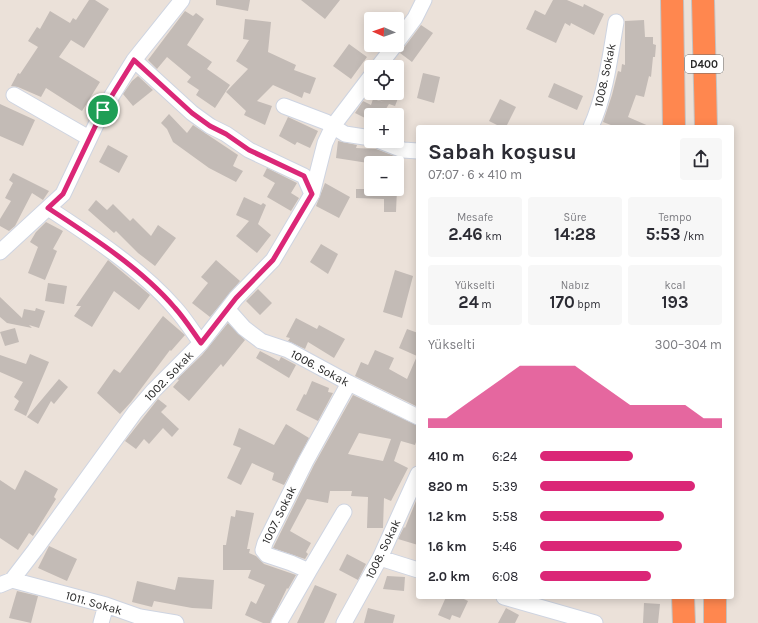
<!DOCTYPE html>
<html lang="tr">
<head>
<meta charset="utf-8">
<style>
  body { margin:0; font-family:Karla,sans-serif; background:#f7f7f7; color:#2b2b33; height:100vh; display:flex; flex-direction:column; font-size:15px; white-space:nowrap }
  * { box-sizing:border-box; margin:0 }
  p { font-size:13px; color:#7c7c81 }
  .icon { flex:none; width:22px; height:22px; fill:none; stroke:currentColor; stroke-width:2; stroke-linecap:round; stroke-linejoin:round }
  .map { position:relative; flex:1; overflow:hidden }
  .sheet { position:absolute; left:416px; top:125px; width:318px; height:474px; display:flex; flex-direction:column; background:#fff; border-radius:4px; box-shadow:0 2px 10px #0003 }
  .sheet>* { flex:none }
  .needle { width:26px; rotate:272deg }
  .tools { position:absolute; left:364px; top:12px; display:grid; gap:8px }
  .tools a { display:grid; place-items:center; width:40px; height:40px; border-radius:4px; background:#fff; box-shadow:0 2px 10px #0003; font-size:20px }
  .pin { position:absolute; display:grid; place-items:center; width:34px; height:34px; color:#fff; margin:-17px; border:2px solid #fff; border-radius:50%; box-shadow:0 1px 4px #0007 }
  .round { display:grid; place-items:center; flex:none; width:42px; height:42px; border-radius:4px; background:#f7f7f7 }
  .headline { display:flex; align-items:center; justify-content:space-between; height:68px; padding:0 12px }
  h1 { font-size:22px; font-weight:700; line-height:30px }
  .metrics { display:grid; grid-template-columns:repeat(3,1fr); gap:6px; height:68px; padding:4px 12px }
  .metrics div { display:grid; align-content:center; border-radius:4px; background:#f7f7f7; text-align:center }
  .metrics b { font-size:17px; font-weight:700 }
  .metrics small { font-size:11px; font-weight:400 }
  .metrics p { font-size:11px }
  .chart { height:112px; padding:8px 12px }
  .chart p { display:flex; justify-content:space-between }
  .chart svg { width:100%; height:72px; margin-top:4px; fill:#db2777; opacity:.7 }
  ul { padding:0 12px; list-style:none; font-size:13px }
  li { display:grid; grid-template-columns:64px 48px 1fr; align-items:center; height:30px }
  li i { height:10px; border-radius:5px; background:#db2777 }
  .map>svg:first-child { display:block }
</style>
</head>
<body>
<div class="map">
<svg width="758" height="623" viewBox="0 0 758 623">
  <rect width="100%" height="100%" fill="#ebe1d9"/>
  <!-- building -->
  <path fill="#c3bbb6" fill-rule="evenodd" d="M89 0H95L109 9 84 48 71 40 59 57 100 82 82 111 46 88 41 97 18 87 11 86 18 73 20 74 38 47 28 41 37 27 40 29 50 11 70 23 73 18 76 20Z
    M216 0H250L248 11 216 5Z
    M301 0H340L325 19Z
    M553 0H567L583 7 584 4 604 14 594 35 571 23 570 26 565 23 556 43 526 29 535 10 545 15Z
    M185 11 193 16 196 13 204 19 187 45 212 62 207 69 230 85 215 108 196 95 199 90 187 82 191 77 167 57 157 69 148 60Z
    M245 19 271 22 268 52 296 65 294 70 316 78 310 94 304 92 302 98 273 85 257 101 272 106 265 125 244 115 246 111 226 92 248 69 236 61 249 40 243 39Z
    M644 20 645 37H653V44L656 45 655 57H653L651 77 649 76 644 97 636 95 628 117 651 127H616L603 122 612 95 618 71 621 72 622 64 625 65V21Z
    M421 25 433 33 412 62 400 53Z
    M349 44 367 57 351 79 333 66Z
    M423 73 440 77 434 103 417 98Z
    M138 76 153 90 133 106 123 94 132 81Z
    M554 83 583 96 577 110 548 97Z
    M369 93H400L395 106 389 104 384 112 390 115H371V121L355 113 363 101 371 105 373 99 384 102 367 96Z
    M500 99 516 107 506 127H501L489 121Z
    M0 104 35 120 23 146 0 136Z
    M169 114 187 133 193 125 238 155 233 166 243 171 236 182 209 168 173 142 167 129 161 123Z
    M288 117 318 131 310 148 297 142 295 145 279 136Z
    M338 141 357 145 356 148 376 149 397 157 396 163H368L336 158Z
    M108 145 128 156 119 173 99 162Z
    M267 168 297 183 291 193 299 198 291 211 267 197 275 183 263 176Z
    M13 173 49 191 43 200 32 193 15 226 9 231 0 226V219L11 201 5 198 13 183 9 180Z
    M325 183 350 197 339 218 316 206Z
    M356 189H397L396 212H384V199L356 198Z
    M244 197 261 205 263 203 266 205 258 224 271 235 257 253 236 236 249 221 236 215Z
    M96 200 107 210 113 204 130 221 133 218 151 236 158 225 176 238 155 266 138 253 116 231 114 233 88 210Z
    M46 222 63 231 53 249 57 251 45 280 28 273 38 247 30 242 36 232Z
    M321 244 338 254 328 274 310 262Z
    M108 260 150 295 139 310 114 291 92 327 74 316 81 306H76Z
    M216 260 240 281 210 317 192 303 208 283 201 277Z
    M395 270 413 276 402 318 383 312Z
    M48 283 67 286 64 304 45 301Z
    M258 289 272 303 260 315 246 301Z
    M0 297 22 318 24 309 35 311 36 308 45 311 39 328 29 325 32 328 7 323 0 317Z
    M163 316 185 335 171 351 170 350 131 402 120 414 97 393 114 369 120 373Z
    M296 318 317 329 319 325 345 339 334 358 308 342 305 349 288 341 290 338 286 337Z
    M228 323 245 340 223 367 221 364 189 401 173 387 179 380 177 379 202 355Z
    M15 328 19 342 5 346 0 332Z
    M407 329 418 333V407L355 376 361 362 368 365 375 350 394 358 389 369 407 379 417 356 399 348Z
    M260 351 279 361 281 357 296 365 289 378 256 358Z
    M30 354 49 362 26 416 14 410 19 401 14 397 23 382 0 372V355L26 364Z
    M59 379 68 387 54 404 51 401 38 424 27 417Z
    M312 381 329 388 328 392 333 393 318 421 296 410 304 394 306 395Z
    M353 395 418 426V436L415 445 401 441 394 461 408 468 391 501 384 498 383 528H367L368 497 351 496 352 491H330L328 503 307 499 290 531 311 543 306 552 308 554 305 559 273 548 314 465ZM359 433 391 439 383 461 348 454Z
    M158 399 167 406 161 412 179 429 172 437 163 428 149 444 144 439 136 449 125 441Z
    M286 424 309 438 284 485 272 480 274 473 252 463 241 485 227 478 241 448 233 445 239 428 274 445Z
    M25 470 58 489 54 497 56 499 33 536 29 533 18 550 0 538V480L15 490Z
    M418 496V545L398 539 404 527 405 528Z
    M236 510 254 513 247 549H250L249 553 256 556 264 564 296 575 288 589 287 588 270 623H263L245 615 251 601 256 604 265 585 248 578 251 570H223V545H226L231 516 235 517Z
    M49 546 77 559 67 581 38 568Z
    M347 554 366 564 358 580 339 570Z
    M387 576 405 577 404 591 383 589Z
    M178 577 214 580 212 609 192 608 154 601 152 607 132 602 137 581 175 590Z
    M315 585 337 594 324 623H297Z
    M17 591 38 596 31 623 9 618Z
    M446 597H460L468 601 460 618 452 615 450 620 438 615Z
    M644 603 660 604 658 623H643Z
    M368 608 395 615 393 623H364Z
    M506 608 519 615 515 623H498Z"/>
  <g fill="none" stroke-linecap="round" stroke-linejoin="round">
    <defs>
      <path id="minor" d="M397 42 415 18 424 0
        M134 60 192 113 210 126 226 134 249 150 304 176 312 194
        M378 67 395 45
        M14 95 89 138
        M284 106 326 122 345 134 371 138
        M591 127C606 93 610 57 616 22
        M380 141 403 150 418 151
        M48 208C91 236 141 269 175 308 185 319 193 332 201 343
        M0 252 63 194 103 110 134 60 182 0
        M228 310 244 328 261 341 288 350 349 383 418 417
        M380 558 418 570
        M309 571 344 512
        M12 580 106 605 140 617 176 623
        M0 585 12 580 35 550 135 412 154 390 201 343 236 298 273 260 312 194 325 143 333 126 371 76
        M504 597 595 623
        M101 623 106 605
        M279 623 309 571 291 563 267 555 263 550 265 543 306 461 349 383
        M344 623 380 558 418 474"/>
      <path id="highway" d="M672 0 674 127
        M703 0 706 127
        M683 597 684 623
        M715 597V623"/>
    </defs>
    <!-- minor casing -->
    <use href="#minor" stroke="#ced4e1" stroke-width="17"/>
    <!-- highway casing -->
    <use href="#highway" stroke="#c3c3c3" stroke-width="24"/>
    <!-- minor -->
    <use href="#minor" stroke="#fff" stroke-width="15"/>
    <!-- highway -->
    <use href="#highway" stroke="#ff874f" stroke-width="22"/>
  </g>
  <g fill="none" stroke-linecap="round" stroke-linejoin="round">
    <defs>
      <path id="route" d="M134 60 192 113 210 126 226 134 249 150 304 176 312 194 273 260 236 298 201 343C193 332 185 319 175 308 142 269 91 236 48 208L63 194 103 110Z"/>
    </defs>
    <!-- route casing -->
    <use href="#route" stroke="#fff" stroke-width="8"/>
    <!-- route -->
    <use href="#route" stroke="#db2777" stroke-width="5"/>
  </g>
  <g text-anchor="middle" stroke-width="4" stroke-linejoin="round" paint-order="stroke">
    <!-- shield labels -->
    <rect fill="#fff" stroke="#686868" stroke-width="1" x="685" y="55" width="38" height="18" rx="3"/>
    <g font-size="11" font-weight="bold" fill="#282828">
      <text x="704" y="68">D400</text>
    </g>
    <!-- street labels -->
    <g font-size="12" fill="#282828" stroke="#fff">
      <text transform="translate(605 75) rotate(-78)" y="4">1008. Sokak</text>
      <text transform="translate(320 368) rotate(28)" y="4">1006. Sokak</text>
      <text transform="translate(169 376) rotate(-46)" y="4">1002. Sokak</text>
      <text transform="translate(279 515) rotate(-64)" y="4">1007. Sokak</text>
      <text transform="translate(383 549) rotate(-64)" y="4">1008. Sokak</text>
      <text transform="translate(94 603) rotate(16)" y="4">1011. Sokak</text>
    </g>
  </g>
</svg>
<div class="tools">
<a><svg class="needle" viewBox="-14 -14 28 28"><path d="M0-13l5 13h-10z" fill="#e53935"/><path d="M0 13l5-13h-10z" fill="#7c7c81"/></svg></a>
<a><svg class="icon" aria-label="locate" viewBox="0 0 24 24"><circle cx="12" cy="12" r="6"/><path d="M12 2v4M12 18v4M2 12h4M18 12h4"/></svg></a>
<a>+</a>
<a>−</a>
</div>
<div class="pin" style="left:103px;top:110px;background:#1e9e55"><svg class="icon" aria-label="arrive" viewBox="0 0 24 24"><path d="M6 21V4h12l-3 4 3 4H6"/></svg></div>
<section class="sheet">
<div class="headline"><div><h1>Sabah koşusu</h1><p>07:07 · 6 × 410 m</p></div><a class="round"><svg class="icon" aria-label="share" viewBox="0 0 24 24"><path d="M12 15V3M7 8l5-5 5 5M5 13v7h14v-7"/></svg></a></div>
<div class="metrics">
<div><p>Mesafe</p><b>2.46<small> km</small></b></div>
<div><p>Süre</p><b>14:28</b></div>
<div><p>Tempo</p><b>5:53<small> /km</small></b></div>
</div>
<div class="metrics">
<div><p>Yükselti</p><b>24<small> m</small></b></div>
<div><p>Nabız</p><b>170<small> bpm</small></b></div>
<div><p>kcal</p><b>193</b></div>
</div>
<div class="chart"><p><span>Yükselti</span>300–304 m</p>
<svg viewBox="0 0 160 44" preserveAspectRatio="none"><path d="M0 44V38L10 38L20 30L30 22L40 14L50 6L60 6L70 6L80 6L90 14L100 22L110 30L120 30L130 30L140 30L150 38L160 38V44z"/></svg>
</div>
<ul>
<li><b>410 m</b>6:24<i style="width:51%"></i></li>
<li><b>820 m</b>5:39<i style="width:85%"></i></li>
<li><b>1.2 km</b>5:58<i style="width:68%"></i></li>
<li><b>1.6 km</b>5:46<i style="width:78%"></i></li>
<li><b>2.0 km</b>6:08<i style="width:61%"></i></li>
</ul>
</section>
</div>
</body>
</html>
